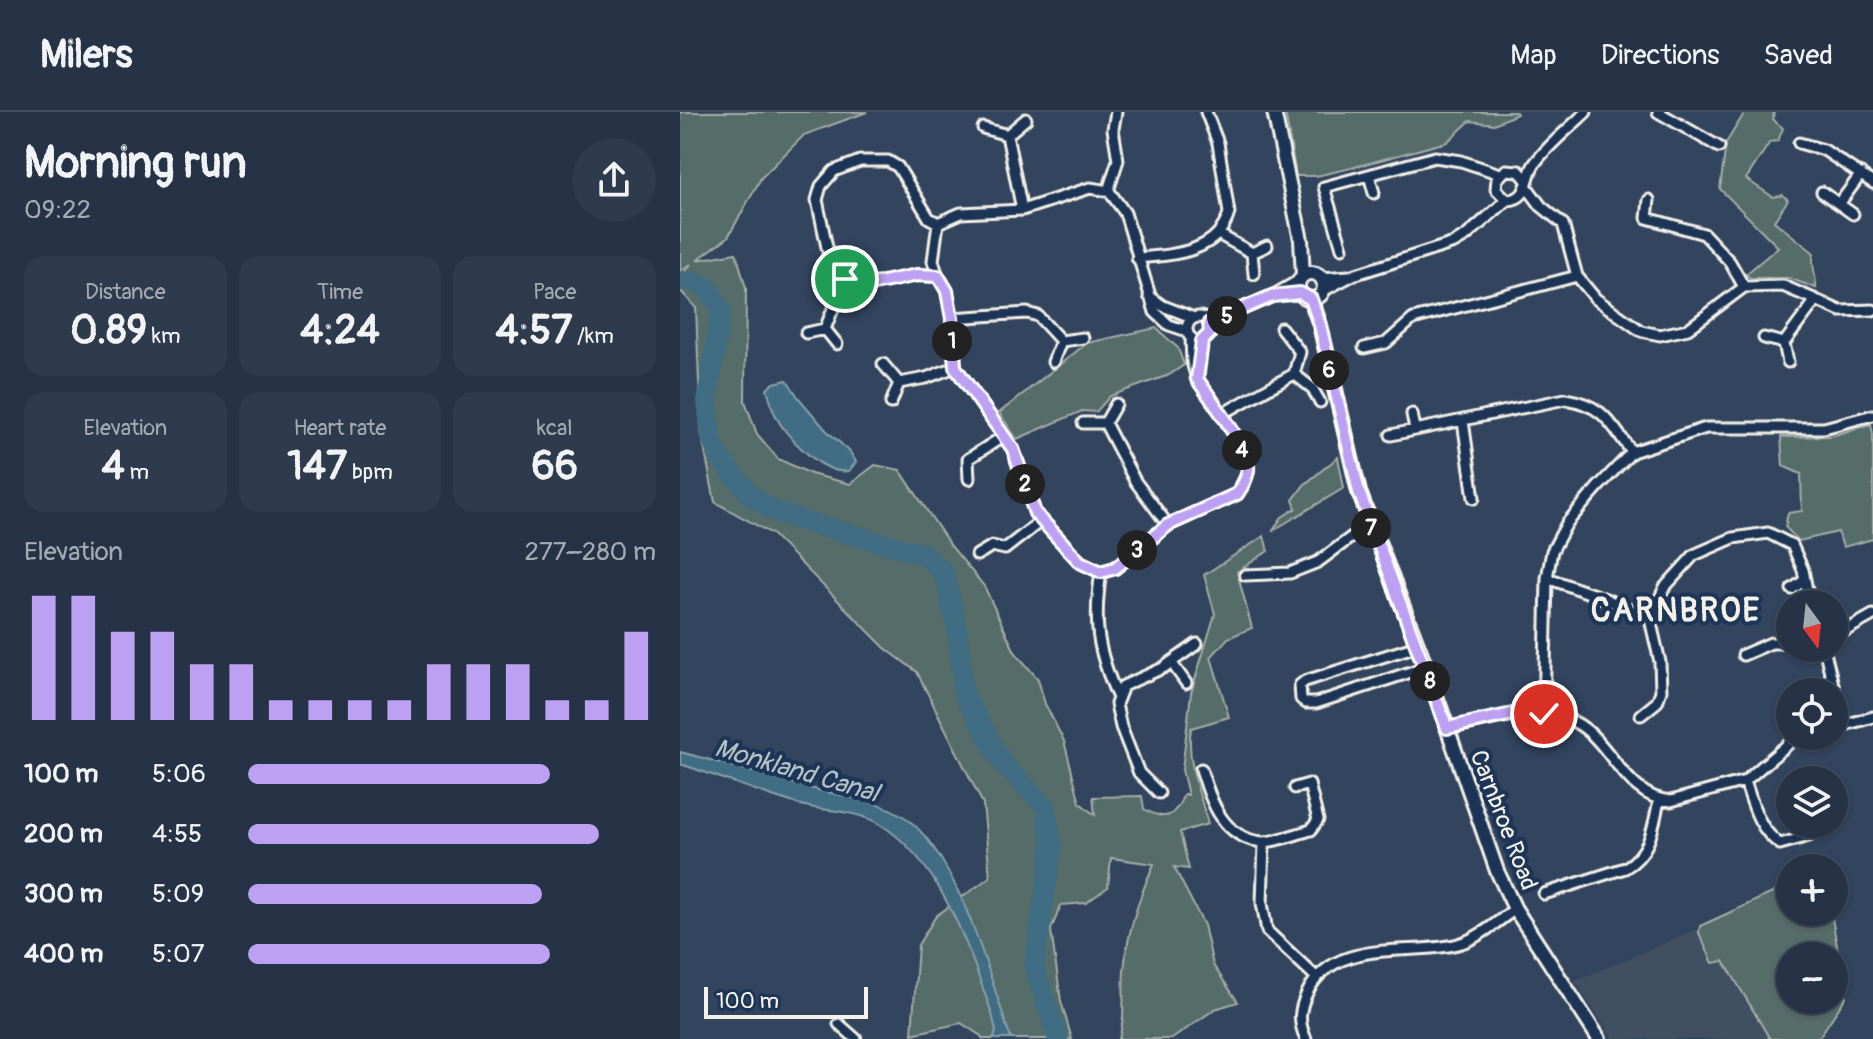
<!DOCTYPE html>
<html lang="en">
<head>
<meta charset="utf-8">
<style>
  body { margin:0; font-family:Pangolin,sans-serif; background:#2e3b4d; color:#f1f3f6; height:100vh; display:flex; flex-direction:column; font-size:30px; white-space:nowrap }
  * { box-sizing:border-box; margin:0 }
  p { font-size:26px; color:#a4aab3 }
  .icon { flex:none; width:44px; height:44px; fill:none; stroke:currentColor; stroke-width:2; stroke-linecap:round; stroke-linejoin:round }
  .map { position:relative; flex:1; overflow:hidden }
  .details { display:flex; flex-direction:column; background:#263346; width:680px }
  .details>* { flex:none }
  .needle { width:52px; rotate:165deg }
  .buttons { position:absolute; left:1096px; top:478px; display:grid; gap:16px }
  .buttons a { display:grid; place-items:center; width:72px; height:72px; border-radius:50%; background:#263346; box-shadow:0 2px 6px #0004,0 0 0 2px #424e5f; font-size:40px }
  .scale { position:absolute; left:24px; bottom:20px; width:164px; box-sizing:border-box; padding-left:8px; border:4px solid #f4f1e8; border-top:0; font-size:22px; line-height:28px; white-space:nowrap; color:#f4f1e8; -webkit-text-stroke:6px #1d3557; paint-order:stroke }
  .pin { position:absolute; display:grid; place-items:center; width:68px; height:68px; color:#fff; margin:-34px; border:4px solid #fff; border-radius:50%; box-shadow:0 2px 8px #0007 }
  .km { position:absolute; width:40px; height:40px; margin:-20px; border-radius:50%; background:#222; color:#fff; font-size:22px; line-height:40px; text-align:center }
  .round { display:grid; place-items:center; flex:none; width:84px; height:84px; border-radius:42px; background:#2e3b4d }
  .headline { display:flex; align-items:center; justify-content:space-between; height:136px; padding:0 24px }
  h1 { font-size:44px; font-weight:800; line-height:60px }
  .metrics { display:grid; grid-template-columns:repeat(3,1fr); gap:12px; height:136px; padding:8px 24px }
  .metrics div { display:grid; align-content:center; border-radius:20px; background:#2e3b4d; text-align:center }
  .metrics b { font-size:40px; font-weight:800 }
  .metrics small { font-size:22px; font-weight:400 }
  .metrics p { font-size:22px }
  .chart { height:224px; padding:16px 24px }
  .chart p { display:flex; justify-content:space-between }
  .chart svg { width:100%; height:144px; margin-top:8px; stroke:#bca0f2; stroke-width:6 }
  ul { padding:0 24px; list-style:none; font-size:26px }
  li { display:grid; grid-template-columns:128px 96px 1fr; align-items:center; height:60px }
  li i { height:20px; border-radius:10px; background:#bca0f2 }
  header { display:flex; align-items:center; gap:48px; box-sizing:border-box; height:112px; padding:0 40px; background:#263346; border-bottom:2px solid #424e5f }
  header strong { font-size:38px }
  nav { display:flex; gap:44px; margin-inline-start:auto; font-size:28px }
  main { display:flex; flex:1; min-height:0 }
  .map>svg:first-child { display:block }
</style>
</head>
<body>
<header>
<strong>Milers</strong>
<nav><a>Map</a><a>Directions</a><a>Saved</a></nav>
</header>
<main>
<section class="details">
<div class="headline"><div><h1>Morning run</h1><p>09:22</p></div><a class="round"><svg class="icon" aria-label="share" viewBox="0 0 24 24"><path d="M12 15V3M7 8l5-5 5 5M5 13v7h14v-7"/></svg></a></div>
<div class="metrics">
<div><p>Distance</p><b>0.89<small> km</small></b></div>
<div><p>Time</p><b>4:24</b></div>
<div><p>Pace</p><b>4:57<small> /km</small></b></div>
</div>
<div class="metrics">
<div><p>Elevation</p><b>4<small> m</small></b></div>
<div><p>Heart rate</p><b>147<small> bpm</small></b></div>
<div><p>kcal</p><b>66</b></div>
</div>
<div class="chart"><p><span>Elevation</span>277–280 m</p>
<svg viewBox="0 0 160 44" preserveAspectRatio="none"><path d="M5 44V6M15 44V6M25 44V17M35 44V17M45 44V27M55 44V27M65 44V38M75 44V38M85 44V38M95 44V38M105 44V27M115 44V27M125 44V27M135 44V38M145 44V38M155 44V17"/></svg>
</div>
<ul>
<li><b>100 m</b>5:06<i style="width:74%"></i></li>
<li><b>200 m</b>4:55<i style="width:86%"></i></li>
<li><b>300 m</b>5:09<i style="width:72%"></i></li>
<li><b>400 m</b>5:07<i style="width:74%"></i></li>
</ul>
</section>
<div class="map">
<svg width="1193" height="927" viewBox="0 0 1193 927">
  <rect width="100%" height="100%" fill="#32445e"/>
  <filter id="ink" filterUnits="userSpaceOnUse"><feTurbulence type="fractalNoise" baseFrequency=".0125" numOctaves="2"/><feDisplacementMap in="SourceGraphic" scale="16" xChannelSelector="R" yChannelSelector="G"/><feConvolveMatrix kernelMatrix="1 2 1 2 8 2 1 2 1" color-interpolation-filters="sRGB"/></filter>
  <g filter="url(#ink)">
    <!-- built -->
    <path fill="#404f62" d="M1017 817 1033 851 1044 850 1089 927H933L895 869Z"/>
    <!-- green -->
    <path fill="#546c69" stroke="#a4aea8" stroke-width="2" fill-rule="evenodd" d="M0 0H187L124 23 81 66 48 125 17 148 56 141 66 176 65 289 77 322 98 347 131 362 170 372 195 353 220 358 270 433 304 474 335 540 358 567 365 592 384 629 400 691 415 703 413 685 462 684 464 697C486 710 495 705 504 682L508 683 502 658 511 581 535 502 524 463 584 424 588 439 557 460 572 516 548 526 531 545 549 605 511 616C506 649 520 681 528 712L500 720 509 757 494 755 524 813 533 853 558 890 535 897 492 927H439C446 904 442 883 444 859 447 821 458 787 474 752L431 746 428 775 406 791 381 793 371 818 381 889 392 927H303L301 924 281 911 232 922 238 833 256 804 310 765 303 692 237 560 205 536 92 422 35 390 21 320 16 196 0 178V165L11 152 0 159Z
      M605 0H836L837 2 814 12 790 9 767 30 667 57 636 64H616Z
      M1065 0H1094L1093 8 1103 16 1098 29 1090 30 1066 67 1093 85 1103 83 1108 88 1094 109 1134 141C1130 151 1137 164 1136 176L1108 166H1070L1066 162 1098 135 1040 77 1046 31Z
      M476 216 498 236 504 253 489 263 430 284 416 300 402 299 337 327 319 301 407 231Z
      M1191 312 1193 322V427L1163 435 1158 420 1119 429 1105 415 1108 401 1122 399 1121 362 1103 354 1101 325 1151 324Z
      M658 345 664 376 592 419 602 405 616 396 613 388 624 373Z
      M1110 773V800H1151L1166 885 1138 927H1090L1044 849 1033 851 1019 821 1020 814ZM1110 844H1154V888H1110Z"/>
    <!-- water -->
    <path fill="#406c84" stroke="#88a1ac" stroke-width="2" d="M107 268 118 285 146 318 170 340 176 350 169 359C144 364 104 324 95 302 91 294 90 285 87 277L94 271Z
      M0 640C43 651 86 664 130 676 159 684 197 687 223 704 278 740 310 866 331 927H314L316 919 312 902C289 837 261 748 198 711 176 698 146 700 121 693 80 681 40 665 0 652Z"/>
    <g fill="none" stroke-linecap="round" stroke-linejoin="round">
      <!-- river -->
      <path stroke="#406c84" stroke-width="20" d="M0 169 16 170 29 177 41 198 27 289 31 326 41 348 70 383 93 399 118 408 243 442 264 461 277 516 284 583 323 652 366 695 372 734 354 855 378 927"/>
      <defs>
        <path id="street" d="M978 0 1039 35
          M303 16 327 23 346 7
          M327 23 342 98
          M1119 31 1144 38 1193 71
          M689 63 694 81
          M846 67 839 59 826 58 817 67 816 77 827 88C851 87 844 66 855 51 869 32 890 16 906 0
          M847 75 861 94 883 112 897 164 916 187 961 219 980 223 1008 217 1064 175 1103 174 1136 188
          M428 79 438 48 433 17 436 0
          M1142 80 1173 102
          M969 88 967 106 1024 122 1050 150 1064 175
          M1159 92 1181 62
          M540 123 572 141 587 134
          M662 136 644 75 755 45 781 49 820 62
          M572 141 574 162
          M457 146C493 143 538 141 549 101L538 31 526 0
          M258 164 237 163 184 174 165 167 151 154 137 88 141 74 154 59 180 49H208L218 55 249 106 258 111
          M641 166 669 164
          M643 179 673 163 774 131 786 124 827 88
          M599 183 620 181
          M469 184 483 194 514 206
          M507 217a12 12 0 1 1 24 0a12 12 0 1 1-24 0Z
          M272 206 347 201 358 204 381 229
          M529 211 592 184 618 169
          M601 216 620 240 614 262 632 276 640 290
          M145 217 165 167
          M507 219 489 213 475 200 445 101 429 79 410 76 342 98 281 101 258 111 253 149 258 164 267 179 272 206 275 255 333 337 355 401 400 450 421 460 435 456 488 413 557 382 566 365 568 356 566 344 542 302 517 267 512 250 511 226
          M126 221 145 217 157 232
          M1084 226 1104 231
          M684 236 706 231 733 207 897 164
          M373 250 381 229 403 226
          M1108 250 1104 231 1136 188 1160 199 1193 198
          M203 252 219 271
          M518 261 522 229
          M211 291 219 271 246 266 275 255
          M436 292 425 311 455 369 488 413
          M542 302 614 262
          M732 302 735 317
          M783 309 794 386
          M403 311H425
          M711 323 885 287C924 293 930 311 952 340
          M289 367 288 347 324 324
          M297 443 312 434 325 437 362 408
          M421 460C413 511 417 538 438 586
          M565 463 610 461 638 450 689 412
          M867 466 926 487 970 507
          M1112 477 1125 468
          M1154 525 1193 503
          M737 534 625 569 620 573 621 587 626 591H636L746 555
          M1144 536 1163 613
          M1063 543 1091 531H1110
          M491 550 506 571
          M864 602 867 466 872 439 887 411 918 375 952 340 1026 316H1144L1193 303
          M961 603 977 590 981 579 980 550 970 507 985 475 1014 443 1053 426 1088 421 1112 433 1123 458 1127 478
          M767 616C811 610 842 594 887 607 929 620 942 686 991 689L1065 669 1113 628 1121 624
          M1154 616 1193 605
          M521 657C531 689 542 726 582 730 592 731 619 721 631 718L638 708 629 672 615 676
          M1065 669C1073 693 1079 718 1100 732L1129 724
          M479 681 459 661 441 615 436 592 443 574 483 556 517 532
          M584 731 582 791 587 819 636 865
          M864 782 945 756C971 741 973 716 979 688
          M159 912 176 927
          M626 927C618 910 619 898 627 881 655 824 729 845 778 832 798 827 818 809 835 797"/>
        <path id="secondary" d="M594 0 621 128 623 163
          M618 174a13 13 0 1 1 26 0a13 13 0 1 1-26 0Z
          M631 187 640 213 679 380 746 555 817 759 835 797 919 927"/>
      </defs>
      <!-- street casing -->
      <use href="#street" stroke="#f4f1e8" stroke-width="15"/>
      <!-- secondary casing -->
      <use href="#secondary" stroke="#f4f1e8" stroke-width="18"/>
      <!-- street -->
      <use href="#street" stroke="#1d3557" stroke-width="9"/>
      <!-- secondary -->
      <use href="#secondary" stroke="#1d3557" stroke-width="12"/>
    </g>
  </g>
  <g fill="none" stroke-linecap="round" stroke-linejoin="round" filter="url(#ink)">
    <defs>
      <path id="route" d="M165 167 184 174 237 163 258 164 267 179 272 206 275 255 333 337 355 401 400 450 421 460 435 456 488 413 557 382C562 375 567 367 568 358 570 337 530 286 517 267L522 229 530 221 529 211 592 184 620 181 631 187 640 213 679 380 767 616 837 601 864 602"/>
    </defs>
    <!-- route casing -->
    <use href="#route" stroke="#fff" stroke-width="16"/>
    <!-- route -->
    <use href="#route" stroke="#bca0f2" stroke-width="10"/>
  </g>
  <g text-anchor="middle" stroke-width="8" stroke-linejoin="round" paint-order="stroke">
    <!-- street labels -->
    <g font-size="24" fill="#f4f1e8" stroke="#1d3557">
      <text transform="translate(824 708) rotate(69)" y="8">Carnbroe Road</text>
    </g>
    <!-- water labels -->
    <g font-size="26" font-style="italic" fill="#b5c2c5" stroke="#1d3557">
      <text transform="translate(117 658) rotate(16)" y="9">Monkland Canal</text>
    </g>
    <!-- district labels -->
    <g font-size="32" font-weight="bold" letter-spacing="2" fill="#f4f1e8" stroke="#1d3557">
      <text x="996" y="509">CARNBROE</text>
    </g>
  </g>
</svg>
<div class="buttons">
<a><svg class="needle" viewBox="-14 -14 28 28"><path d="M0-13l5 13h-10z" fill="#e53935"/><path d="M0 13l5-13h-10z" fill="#a4aab3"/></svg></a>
<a><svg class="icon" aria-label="locate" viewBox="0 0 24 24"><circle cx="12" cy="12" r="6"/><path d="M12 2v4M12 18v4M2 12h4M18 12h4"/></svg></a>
<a><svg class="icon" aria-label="layers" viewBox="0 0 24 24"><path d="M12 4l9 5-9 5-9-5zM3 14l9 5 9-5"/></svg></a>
<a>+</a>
<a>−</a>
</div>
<div class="scale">100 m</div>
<div class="pin" style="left:165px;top:167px;background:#1e9e55"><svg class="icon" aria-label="arrive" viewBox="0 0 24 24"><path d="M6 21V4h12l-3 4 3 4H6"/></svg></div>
<div class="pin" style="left:864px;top:602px;background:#d93025"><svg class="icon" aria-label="check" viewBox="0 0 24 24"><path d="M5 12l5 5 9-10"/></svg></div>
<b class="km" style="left:272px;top:229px">1</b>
<b class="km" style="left:345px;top:372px">2</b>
<b class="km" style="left:457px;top:438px">3</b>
<b class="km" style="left:562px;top:338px">4</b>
<b class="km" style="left:547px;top:204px">5</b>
<b class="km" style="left:649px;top:258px">6</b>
<b class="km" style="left:691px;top:416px">7</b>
<b class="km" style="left:750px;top:569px">8</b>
</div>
</main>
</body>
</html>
